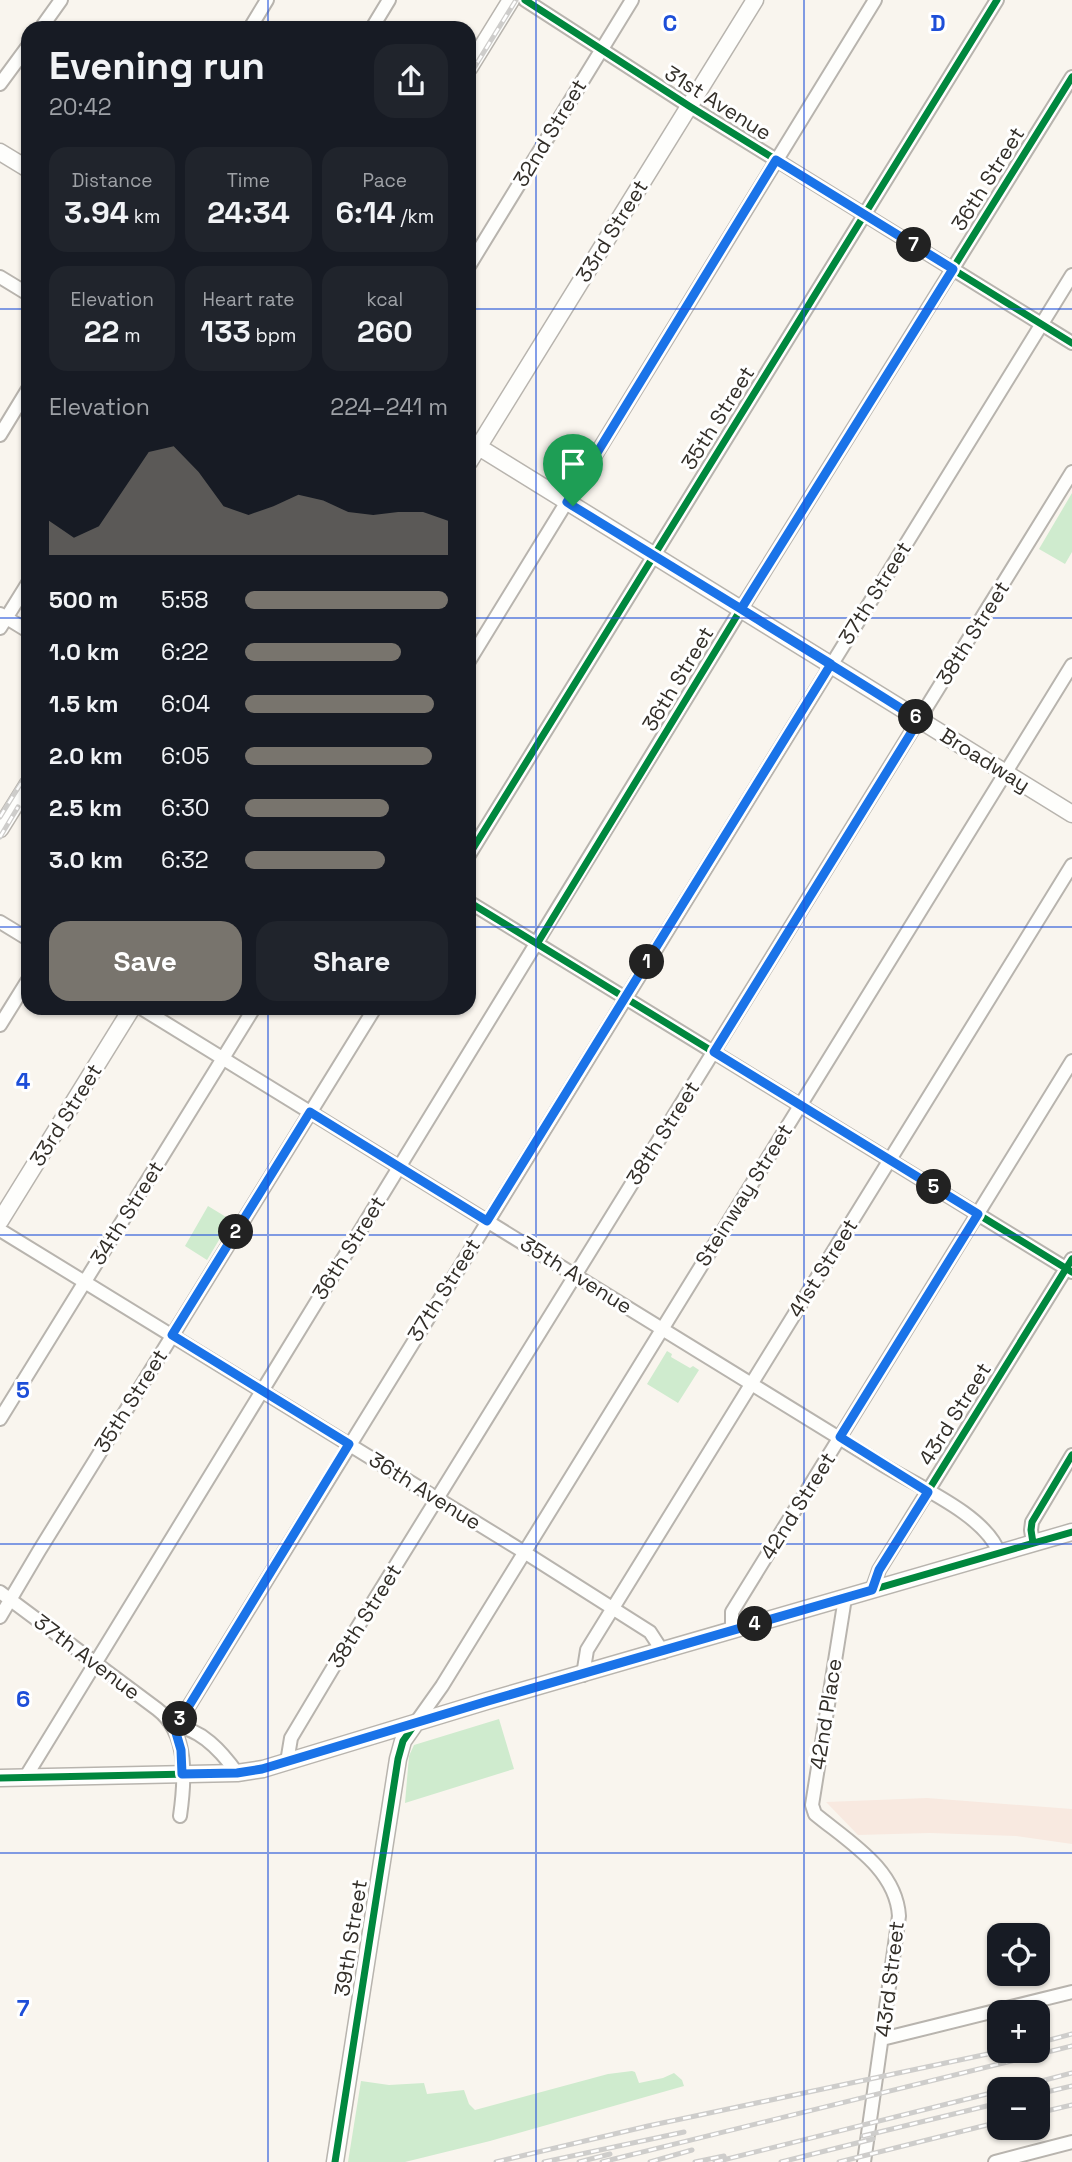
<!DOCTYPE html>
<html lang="en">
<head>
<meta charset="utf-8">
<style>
  body { margin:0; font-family:"Space Grotesk",sans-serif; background:#20242c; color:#f1f3f6; height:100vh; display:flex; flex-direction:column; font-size:26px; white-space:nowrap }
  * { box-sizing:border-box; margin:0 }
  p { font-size:23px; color:#9ea1a6 }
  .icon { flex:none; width:38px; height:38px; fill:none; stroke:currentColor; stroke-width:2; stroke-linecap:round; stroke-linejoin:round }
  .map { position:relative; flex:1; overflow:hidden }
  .side { position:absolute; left:21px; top:21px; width:455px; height:994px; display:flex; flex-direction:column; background:#171b24; border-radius:21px; box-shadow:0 2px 5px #0004 }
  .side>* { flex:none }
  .fabs { position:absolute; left:987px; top:1923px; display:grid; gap:14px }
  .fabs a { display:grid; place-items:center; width:63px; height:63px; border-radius:14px; background:#171b24; box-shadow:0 2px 5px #0004; font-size:35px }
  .pin { position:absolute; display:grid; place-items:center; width:60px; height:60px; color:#fff; margin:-72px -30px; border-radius:50% 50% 50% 0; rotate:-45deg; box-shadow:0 0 7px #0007 }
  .pin .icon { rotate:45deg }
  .km { position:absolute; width:35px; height:35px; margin:-18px; border-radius:50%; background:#222; color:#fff; font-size:19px; line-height:35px; text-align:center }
  .round { display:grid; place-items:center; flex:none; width:74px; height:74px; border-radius:21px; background:#20242c }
  .overview { display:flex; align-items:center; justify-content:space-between; height:119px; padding:0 28px }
  h1 { font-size:38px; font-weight:600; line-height:52px }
  .metrics { display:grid; grid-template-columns:repeat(3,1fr); gap:10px; height:119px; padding:7px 28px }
  .metrics div { display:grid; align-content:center; border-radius:18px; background:#20242c; text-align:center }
  .metrics b { font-size:30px; font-weight:600 }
  .metrics small { font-size:19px; font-weight:400 }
  .metrics p { font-size:19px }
  .chart { height:196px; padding:14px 28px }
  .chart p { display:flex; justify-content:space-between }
  .chart svg { width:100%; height:126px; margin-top:7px; fill:#78746d; opacity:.7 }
  .primary-button { display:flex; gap:14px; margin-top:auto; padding:14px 28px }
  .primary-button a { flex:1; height:80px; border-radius:21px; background:#78746d; color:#fff; font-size:28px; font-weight:600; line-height:80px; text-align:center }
  .primary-button a+a { background:#20242c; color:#f1f3f6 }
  ul { padding:0 28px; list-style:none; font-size:23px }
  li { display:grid; grid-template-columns:112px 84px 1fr; align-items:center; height:52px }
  li i { height:18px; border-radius:9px; background:#78746d }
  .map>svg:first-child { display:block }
</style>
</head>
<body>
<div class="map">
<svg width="1072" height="2162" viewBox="0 0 1072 2162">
  <rect width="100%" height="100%" fill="#f9f5ee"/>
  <!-- industrial -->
  <path fill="#f8e9e0" d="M927 1798 1072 1809V1844L1016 1836 930 1833 858 1835 826 1802Z"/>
  <!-- green -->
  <path fill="#cfebce" d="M1072 493V552L1065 564 1039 549Z
    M208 1206 231 1220 207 1260 185 1246Z
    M667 1351 672 1354 671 1357 690 1368 693 1366 699 1370 678 1403 647 1384Z
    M499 1719 514 1769 405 1803 409 1756 414 1745Z
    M632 2071 635 2072 639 2083 663 2078 674 2073 682 2080 684 2086 490 2141 405 2162H348L361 2081 389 2085 424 2083 427 2094 464 2090 469 2104 475 2110 608 2074Z"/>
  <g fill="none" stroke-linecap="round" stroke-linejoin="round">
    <defs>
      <path id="minor" d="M525 0 689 106 1072 343
        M41 28 61 0
        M250 28 267 0
        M372 28 389 0
        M0 84 28 46
        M469 266 632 0
        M0 277 28 294
        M0 435 28 389
        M0 614 28 631
        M0 628 28 583
        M469 661 875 0
        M469 855 997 0
        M469 902 1072 1272
        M0 922 28 939
        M141 1008 883 1465C917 1486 986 1515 999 1553
        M0 1025 28 980
        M0 1230 524 1552 650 1632 663 1652
        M0 1419 254 1008
        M1033 1543 1031 1530 1032 1522 1072 1455
        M872 1590 879 1570 1072 1259
        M0 1592 157 1709C189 1733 185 1781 180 1816
        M845 1598 812 1805 815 1814C849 1842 896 1869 899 1916L864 2162
        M0 1617 39 1551 375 1008
        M732 1631V1612L1072 1061
        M583 1675 587 1650 1072 865
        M415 1724 442 1686 1072 665
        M174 1726 184 1714 1072 275
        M174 1726C201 1728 222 1752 237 1773
        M287 1762 291 1738 349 1641 1072 472
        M25 1778 741 609 1072 77
        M882 2039 1072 1992
        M995 2162 1072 2142"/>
      <path id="major" d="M469 68 511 0
        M0 152 28 169
        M469 441 1072 814
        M469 462 755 0
        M0 829 28 784
        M0 1221 132 1008
        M0 1778 237 1773 263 1769 487 1701 1072 1532
        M335 2162 398 1759 403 1741 415 1724"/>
    </defs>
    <!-- minor casing -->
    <use href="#minor" stroke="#b8b4ae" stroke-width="16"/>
    <!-- major casing -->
    <use href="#major" stroke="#b8b4ae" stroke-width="19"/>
    <!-- minor -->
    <use href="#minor" stroke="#fefefc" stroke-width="12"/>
    <!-- major -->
    <use href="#major" stroke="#fefefc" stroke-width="16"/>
    <defs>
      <path id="rail" d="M469 76 516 0
        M0 817 28 772
        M0 837 18 807
        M1038 2043 1072 2034
        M1007 2090 1072 2073
        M1038 2094 1072 2086
        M1038 2113 1072 2105
        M863 2136 999 2103
        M496 2162 648 2126 1002 2051
        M544 2162 684 2132
        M579 2162 610 2154
        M602 2162 1072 2046
        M650 2162 692 2150
        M695 2162 724 2156
        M715 2162 999 2091
        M781 2162 873 2139
        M839 2162 999 2122"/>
    </defs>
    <!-- rail casing -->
    <use href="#rail" stroke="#cecdcb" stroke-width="5"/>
    <!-- rail -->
    <use href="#rail" stroke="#fff" stroke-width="2.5" stroke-dasharray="8" stroke-linecap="butt"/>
    <defs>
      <path id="cycleway" d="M525 0 689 106 1072 343
        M469 855 997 0
        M469 902 1072 1272
        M537 944 741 609 1072 77
        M1033 1543 1031 1530 1032 1522 1072 1455
        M872 1590 879 1570 1072 1259
        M0 1778 237 1773 263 1769 487 1701 1072 1532
        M335 2162 398 1759 403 1741 415 1724"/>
    </defs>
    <!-- cycleway casing -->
    <use href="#cycleway" stroke="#fff" stroke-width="11"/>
    <!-- cycleway -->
    <use href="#cycleway" stroke="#00873e" stroke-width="7"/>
  </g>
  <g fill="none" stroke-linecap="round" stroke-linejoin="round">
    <defs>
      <path id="route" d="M573 506 831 664 487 1221 310 1112 172 1335 349 1444 184 1714 174 1726 181 1750 182 1774 237 1773 262 1769 488 1701 872 1590 879 1570 928 1492 840 1437 978 1214 714 1052 919 720C860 682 800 646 741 609L953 269 776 160 567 502 573 506"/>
    </defs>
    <!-- route casing -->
    <use href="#route" stroke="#fff" stroke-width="14"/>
    <!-- route -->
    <use href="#route" stroke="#1a73e8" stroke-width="9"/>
  </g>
  <!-- grid -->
  <path fill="none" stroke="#1d4ed8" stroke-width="2" stroke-opacity="0.55" d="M268 0V28M536 0V2162M804 0V2162M0 309H28M469 309H1072M0 618H28M469 618H1072M0 927H28M469 927H1072M268 1008V2162M0 1235H1072M0 1544H1072M0 1853H1072"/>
  <g text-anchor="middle" stroke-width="6" stroke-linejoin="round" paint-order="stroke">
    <!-- street labels -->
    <g font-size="21" fill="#322e28" stroke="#fff">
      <text transform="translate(718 103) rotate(32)" y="7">31st Avenue</text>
      <text transform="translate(550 133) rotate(-59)" y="7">32nd Street</text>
      <text transform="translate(988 179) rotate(-58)" y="7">36th Street</text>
      <text transform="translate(612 231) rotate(-58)" y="7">33rd Street</text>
      <text transform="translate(718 418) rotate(-58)" y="7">35th Street</text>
      <text transform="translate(875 593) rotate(-58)" y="7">37th Street</text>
      <text transform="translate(973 633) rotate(-58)" y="7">38th Street</text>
      <text transform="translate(678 679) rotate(-59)" y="7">36th Street</text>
      <text transform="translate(985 760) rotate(32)" y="7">Broadway</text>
      <text transform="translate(66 1115) rotate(-58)" y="7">33rd Street</text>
      <text transform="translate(663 1133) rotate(-58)" y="7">38th Street</text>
      <text transform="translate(744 1195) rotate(-58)" y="7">Steinway Street</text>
      <text transform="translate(127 1213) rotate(-58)" y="7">34th Street</text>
      <text transform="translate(349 1248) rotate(-58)" y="7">36th Street</text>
      <text transform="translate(823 1268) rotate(-58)" y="7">41st Street</text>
      <text transform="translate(576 1275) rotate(32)" y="7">35th Avenue</text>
      <text transform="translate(444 1290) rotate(-58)" y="7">37th Street</text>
      <text transform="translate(131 1401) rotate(-58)" y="7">35th Street</text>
      <text transform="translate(955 1414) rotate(-58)" y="7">43rd Street</text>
      <text transform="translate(425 1491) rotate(32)" y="7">36th Avenue</text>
      <text transform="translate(798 1506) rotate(-58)" y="7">42nd Street</text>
      <text transform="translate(365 1616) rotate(-58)" y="7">38th Street</text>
      <text transform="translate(87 1657) rotate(37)" y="7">37th Avenue</text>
      <text transform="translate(826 1714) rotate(-81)" y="7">42nd Place</text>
      <text transform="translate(351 1938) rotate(-81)" y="7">39th Street</text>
      <text transform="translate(890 1979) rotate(-83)" y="7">43rd Street</text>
    </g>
  </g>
  <g font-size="23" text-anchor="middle" font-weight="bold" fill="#1d4ed8" stroke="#fff" stroke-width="6" stroke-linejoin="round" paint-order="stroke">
    <text x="670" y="31">C</text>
    <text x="938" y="31">D</text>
    <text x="23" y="1089">4</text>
    <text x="23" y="1398">5</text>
    <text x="23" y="1707">6</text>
    <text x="23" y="2016">7</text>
  </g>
</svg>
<div class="fabs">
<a><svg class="icon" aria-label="locate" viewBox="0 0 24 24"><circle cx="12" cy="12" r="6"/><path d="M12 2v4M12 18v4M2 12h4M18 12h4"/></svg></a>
<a>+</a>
<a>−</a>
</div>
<div class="pin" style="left:573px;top:506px;background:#1e9e55"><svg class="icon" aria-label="arrive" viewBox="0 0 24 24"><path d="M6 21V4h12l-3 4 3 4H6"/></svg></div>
<b class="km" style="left:647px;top:962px">1</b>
<b class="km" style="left:236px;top:1232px">2</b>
<b class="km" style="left:180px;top:1719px">3</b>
<b class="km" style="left:755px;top:1624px">4</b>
<b class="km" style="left:934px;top:1187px">5</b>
<b class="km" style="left:916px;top:717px">6</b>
<b class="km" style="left:914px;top:245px">7</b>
<section class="side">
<div class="overview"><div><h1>Evening run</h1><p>20:42</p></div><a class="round"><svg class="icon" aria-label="share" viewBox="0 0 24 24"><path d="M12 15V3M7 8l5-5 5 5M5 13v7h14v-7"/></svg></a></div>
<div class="metrics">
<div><p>Distance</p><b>3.94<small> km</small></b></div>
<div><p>Time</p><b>24:34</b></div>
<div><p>Pace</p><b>6:14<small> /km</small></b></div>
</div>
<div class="metrics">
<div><p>Elevation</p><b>22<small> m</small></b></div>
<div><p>Heart rate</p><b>133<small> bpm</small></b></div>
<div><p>kcal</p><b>260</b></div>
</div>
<div class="chart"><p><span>Elevation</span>224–241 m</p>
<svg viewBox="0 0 160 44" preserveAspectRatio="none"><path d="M0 44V32L10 38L20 34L30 21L40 8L50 6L60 15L70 27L80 30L90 27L100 23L110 25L120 29L130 30L140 29L150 29L160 32V44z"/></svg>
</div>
<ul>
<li><b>500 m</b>5:58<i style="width:100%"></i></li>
<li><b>1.0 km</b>6:22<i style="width:77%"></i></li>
<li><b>1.5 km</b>6:04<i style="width:93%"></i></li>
<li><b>2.0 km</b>6:05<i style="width:92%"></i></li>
<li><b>2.5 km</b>6:30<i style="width:71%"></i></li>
<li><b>3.0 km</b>6:32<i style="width:69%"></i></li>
</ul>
<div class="primary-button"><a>Save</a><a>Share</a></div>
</section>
</div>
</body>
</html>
